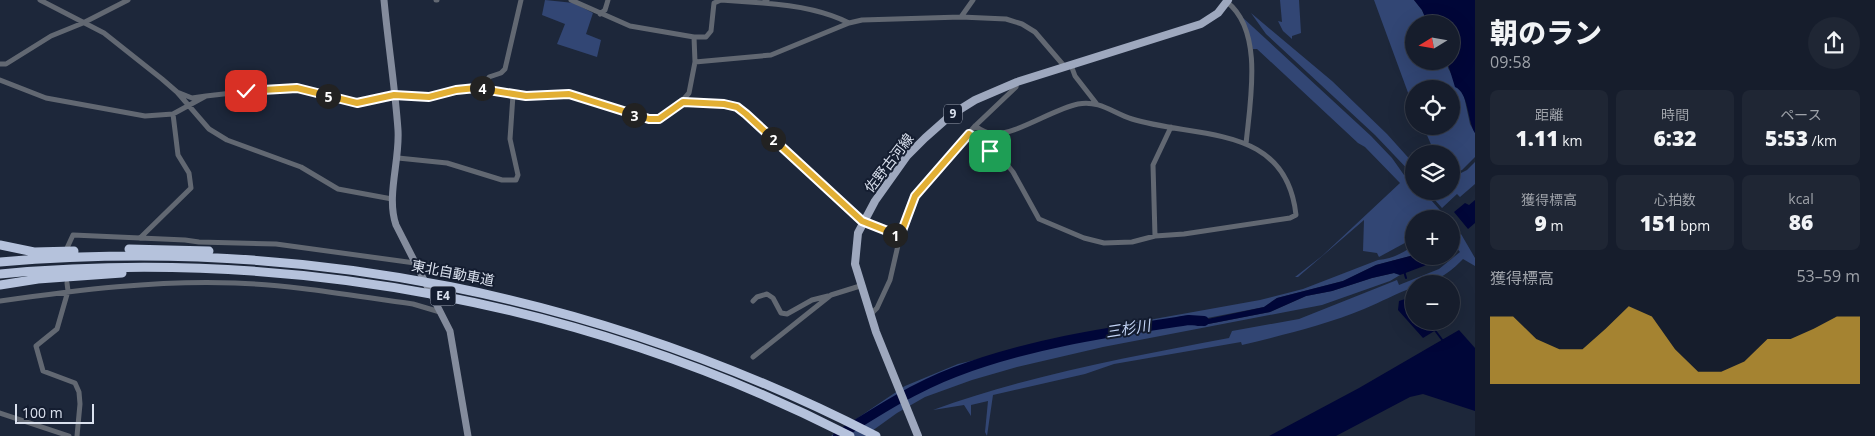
<!DOCTYPE html>
<html lang="ja">
<head>
<meta charset="utf-8">
<style>
  body { margin:0; font-family:"Open Sans","Noto Sans JP",sans-serif; background:#1f2634; color:#f1f3f6; height:100vh; display:flex; flex-direction:column; font-size:19px; white-space:nowrap }
  * { box-sizing:border-box; margin:0 }
  p { font-size:16px; color:#9ea2a9 }
  .icon { flex:none; width:28px; height:28px; fill:none; stroke:currentColor; stroke-width:2; stroke-linecap:round; stroke-linejoin:round }
  .map { position:relative; flex:1; overflow:hidden }
  .sheet { display:flex; flex-direction:column; background:#161d2c; width:400px }
  .sheet>* { flex:none }
  .needle { width:32px; rotate:259deg }
  .buttons { position:absolute; left:1405px; top:15px; display:grid; gap:10px }
  .buttons a { display:grid; place-items:center; width:55px; height:55px; border-radius:50%; background:#161d2c; box-shadow:0 5px 20px #0002,0 0 0 1px #353b48; font-size:25px }
  .scale { position:absolute; left:15px; bottom:12px; width:79px; box-sizing:border-box; padding-left:5px; border:2px solid #dae1ee; border-top:0; font-size:14px; line-height:18px; white-space:nowrap; color:#dae1ee; -webkit-text-stroke:4px #141d30; paint-order:stroke }
  .pin { position:absolute; display:grid; place-items:center; width:42px; height:42px; color:#fff; margin:-21px; border-radius:10px; box-shadow:0 2px 8px #0006 }
  .km { position:absolute; width:25px; height:25px; margin:-12px; border-radius:50%; background:#222; color:#fff; font-size:14px; line-height:25px; text-align:center }
  .round { display:grid; place-items:center; flex:none; width:52px; height:52px; border-radius:26px; background:#1f2634 }
  .overview { display:flex; align-items:center; justify-content:space-between; height:85px; padding:0 15px }
  h1 { font-size:28px; font-weight:800; line-height:38px }
  .metrics { display:grid; grid-template-columns:repeat(3,1fr); gap:8px; height:85px; padding:5px 15px }
  .metrics div { display:grid; align-content:center; border-radius:8px; background:#1f2634; text-align:center }
  .metrics b { font-size:21px; font-weight:800 }
  .metrics small { font-size:14px; font-weight:400 }
  .metrics p { font-size:14px }
  .chart { height:140px; padding:10px 15px }
  .chart p { display:flex; justify-content:space-between }
  .chart svg { width:100%; height:90px; margin-top:5px; fill:#e2af34; opacity:.7 }
  main { display:flex; flex:1; min-height:0 }
  .map>svg:first-child { display:block }
</style>
</head>
<body>
<main>
<div class="map">
<svg width="1475" height="436" viewBox="0 0 1475 436">
  <rect width="100%" height="100%" fill="#1d273a"/>
  <!-- green -->
  <path fill="#324674" d="M545 0 574 3 593 13 586 34 601 40 597 57 557 44 565 24 542 15Z
    M1280 0H1299L1301 33 1292 36V39L1283 31 1278 21 1282 22Z
    M1374 0H1414L1422 10 1428 24H1414V61H1447L1448 68 1464 96 1470 124 1475 133V157L1462 170 1451 174V154H1432L1433 149 1423 126H1451V89H1414V109Z
    M1251 13 1332 81 1387 134 1414 164V176L1375 135 1266 34Z
    M1241 16 1371 136 1392 158 1404 175H1409L1414 181V191H1423L1447 218 1414 219V238L1379 257 1377 253 1363 251 1364 220 1298 277H1295L1322 256 1400 183 1365 147 1358 143 1257 49H1253Z
    M1475 162V184L1460 197 1457 194 1442 208 1427 191H1451V178L1467 170Z
    M1461 234 1475 258V266L1463 259C1450 273 1434 284 1414 284V287C1397 293 1381 302 1364 309 1325 325 1283 335 1242 345L1241 342 1114 364 1085 374 993 395 987 436 985 432 988 401 971 405V416L964 405 933 410C1029 375 1129 357 1229 338L1232 331 1299 319 1397 280 1399 285 1439 269 1460 252 1452 242Z
    M1414 245V255L1376 265 1343 281 1277 298 1264 307 1192 321 1198 326 1270 312 1306 296 1332 291 1372 278 1394 273 1400 275 1390 281 1322 305 1103 347 1017 367 972 380 925 397 897 413 865 436H831L905 386 958 364 1132 323 1260 300 1303 289 1378 260C1392 259 1403 253 1414 245Z"/>
  <!-- water -->
  <path fill="#000638" d="M1414 0H1475V133C1467 120 1469 93 1455 87L1447 61H1451V24H1428L1422 10Z
    M1475 200V223L1468 229 1454 212 1465 203 1469 205Z
    M1414 255 1440 256 1424 266 1400 275 1394 273 1372 278 1332 291 1306 296 1270 312 1198 326 1189 323 1264 307 1277 298 1343 281 1376 265Z
    M1414 296V321L1449 322 1423 338 1398 310 1399 301Z
    M1459 330 1475 348V411L1423 394 1410 397 1336 436H1269L1359 388Z"/>
  <g fill="none" stroke-linecap="round" stroke-linejoin="round">
    <!-- stream -->
    <path stroke="#000638" stroke-width="2" d="M1404 271 1406 278
      M1413 293 1414 295
      M1434 329 1443 341"/>
    <!-- river -->
    <path stroke="#000638" stroke-width="10" d="M838 436C876 412 913 388 955 372 1031 343 1110 332 1189 320L1204 321"/>
    <!-- street -->
    <path stroke="#626872" stroke-width="5" d="M40 0 104 33 162 79 177 92 209 129 227 140 301 167 338 189 392 199
      M436 0H437
      M571 0 630 26 694 37H706L711 31 714 3 721 0 763 3
      M767 0 763 3C791 5 824 10 849 23
      M1227 2C1264 31 1250 102 1246 144
      M600 14 605 10 608 0
      M961 17 973 0
      M695 62 771 55 849 23 862 20 961 17 1006 19 1022 24 1035 32 1065 67
      M0 64H6L51 36 83 23 128 0
      M1071 65 1075 76 1096 103
      M0 80 46 98 145 116 173 114 206 96 192 98 177 92
      M486 88 489 77 501 73 505 69 521 0
      M206 96 285 87 357 103 394 95 429 97 456 90 486 88 526 96 569 94 640 117 654 119 676 108 689 93 695 62 694 37
      M683 102 724 104 737 107 862 221 900 236
      M969 134 1004 161 1013 172 1039 219 1084 238 1104 243 1132 242 1155 236 1184 234 1290 218 1296 215C1286 123 1197 139 1132 119 1113 113 1100 100 1078 104 1053 109 1016 135 993 134 986 133 981 130 975 126
      M398 158 447 163 502 180H516L518 175 510 139 513 95
      M1155 236 1153 165 1171 127
      M140 238 191 188 189 173 178 155 173 114
      M67 248 73 235 185 240 199 242 276 244 415 263
      M67 283 68 291 57 329 36 346 43 371 75 383 79 392 80 404 77 436
      M0 301C78 290 156 280 235 283 294 285 354 296 413 304L440 312
      M753 301 757 297 767 294 773 298 781 313 787 314 812 300 828 296
      M870 315 877 308 890 280 902 228 915 196 975 126 1016 87 1017 82
      M753 357 831 295 860 286
      M0 413 69 436"/>
    <!-- secondary -->
    <path stroke="#848c9d" stroke-width="7" d="M384 0C388 43 395 87 398 130 400 161 386 196 396 225L450 331 468 436"/>
    <!-- primary -->
    <path stroke="#9ea8be" stroke-width="8" d="M918 436 876 332 855 264 858 233 875 201 907 156 925 138 951 115 975 100 1017 82 1201 24 1218 13 1228 0"/>
    <!-- highway -->
    <path stroke="#b5c2dc" stroke-width="9" d="M0 245 34 252 74 251
      M129 249 209 251
      M0 262C307 236 603 296 876 436
      M0 274C291 247 590 303 850 436
      M0 285 38 279 122 273"/>
  </g>
  <g fill="none" stroke-linecap="round" stroke-linejoin="round">
    <defs>
      <path id="route" d="M246 91 297 88 357 103 394 95 429 97 456 90 476 88 526 96 569 94 649 119H659L683 102 724 104 737 107 746 114 862 221 900 236 915 196 969 134 990 151"/>
    </defs>
    <!-- route casing -->
    <use href="#route" stroke="#fff" stroke-width="10"/>
    <!-- route -->
    <use href="#route" stroke="#e2af34" stroke-width="6"/>
  </g>
  <g text-anchor="middle" stroke-width="4" stroke-linejoin="round" paint-order="stroke">
    <!-- shield labels -->
    <g fill="#141d30" stroke="#9fa6b5" stroke-width="1">
      <rect x="944" y="104.5" width="18" height="19" rx="4"/>
      <rect x="430.5" y="286.5" width="25" height="19" rx="4"/>
    </g>
    <g font-size="12" font-weight="bold" fill="#dae1ee">
      <text x="953" y="118">9</text>
      <text x="443" y="300">E4</text>
    </g>
    <!-- street labels -->
    <g font-size="14" fill="#dae1ee" stroke="#141d30">
      <text transform="translate(889 163) rotate(-52)" y="5">佐野古河線</text>
      <text transform="translate(453 273) rotate(11)" y="5">東北自動車道</text>
    </g>
    <!-- water labels -->
    <g font-size="15" font-style="italic" fill="#c4d5f7" stroke="#141d30">
      <text transform="translate(1128 329) rotate(-9)" y="5">三杉川</text>
    </g>
  </g>
</svg>
<div class="buttons">
<a><svg class="needle" viewBox="-14 -14 28 28"><path d="M0-13l5 13h-10z" fill="#e53935"/><path d="M0 13l5-13h-10z" fill="#9ea2a9"/></svg></a>
<a><svg class="icon" aria-label="locate" viewBox="0 0 24 24"><circle cx="12" cy="12" r="6"/><path d="M12 2v4M12 18v4M2 12h4M18 12h4"/></svg></a>
<a><svg class="icon" aria-label="layers" viewBox="0 0 24 24"><path d="M12 4l9 5-9 5-9-5zM3 14l9 5 9-5"/></svg></a>
<a>+</a>
<a>−</a>
</div>
<div class="scale">100 m</div>
<div class="pin" style="left:990px;top:151px;background:#1e9e55"><svg class="icon" aria-label="arrive" viewBox="0 0 24 24"><path d="M6 21V4h12l-3 4 3 4H6"/></svg></div>
<div class="pin" style="left:246px;top:91px;background:#d93025"><svg class="icon" aria-label="check" viewBox="0 0 24 24"><path d="M5 12l5 5 9-10"/></svg></div>
<b class="km" style="left:895px;top:235px">1</b>
<b class="km" style="left:773px;top:139px">2</b>
<b class="km" style="left:634px;top:115px">3</b>
<b class="km" style="left:482px;top:88px">4</b>
<b class="km" style="left:328px;top:96px">5</b>
</div>
<section class="sheet">
<div class="overview"><div><h1>朝のラン</h1><p>09:58</p></div><a class="round"><svg class="icon" aria-label="share" viewBox="0 0 24 24"><path d="M12 15V3M7 8l5-5 5 5M5 13v7h14v-7"/></svg></a></div>
<div class="metrics">
<div><p>距離</p><b>1.11<small> km</small></b></div>
<div><p>時間</p><b>6:32</b></div>
<div><p>ペース</p><b>5:53<small> /km</small></b></div>
</div>
<div class="metrics">
<div><p>獲得標高</p><b>9<small> m</small></b></div>
<div><p>心拍数</p><b>151<small> bpm</small></b></div>
<div><p>kcal</p><b>86</b></div>
</div>
<div class="chart"><p><span>獲得標高</span>53–59 m</p>
<svg viewBox="0 0 160 44" preserveAspectRatio="none"><path d="M0 44V11L10 11L20 22L30 27L40 27L50 17L60 6L70 11L80 27L90 38L100 38L110 33L120 22L130 22L140 17L150 11L160 11V44z"/></svg>
</div>
</section>
</main>
</body>
</html>
